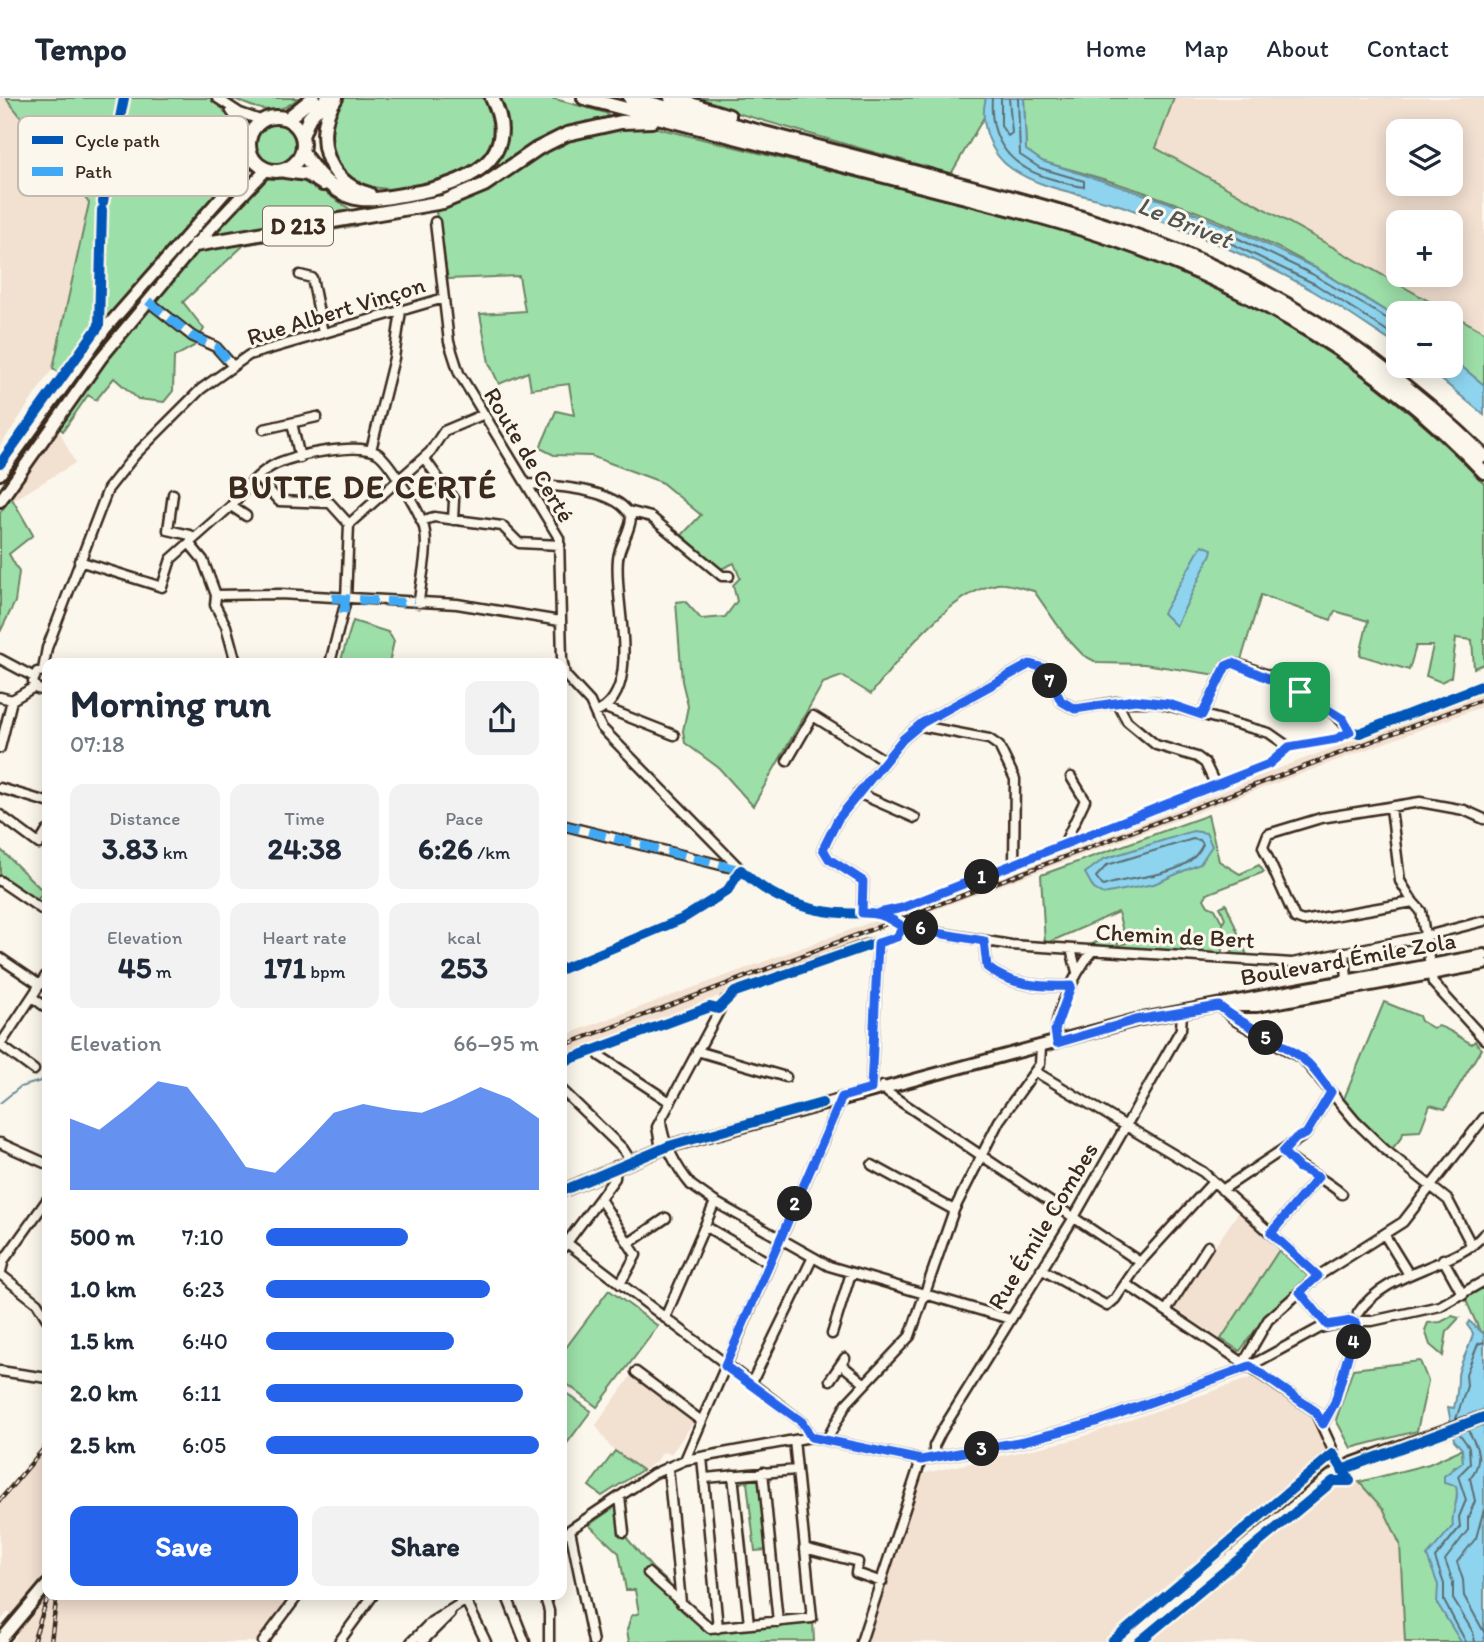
<!DOCTYPE html>
<html lang="en">
<head>
<meta charset="utf-8">
<style>
  body { margin:0; font-family:Itim,sans-serif; background:#f2f2f3; color:#1f2937; height:100vh; display:flex; flex-direction:column; font-size:26px; white-space:nowrap }
  * { box-sizing:border-box; margin:0 }
  p { font-size:23px; color:#747a83 }
  .icon { flex:none; width:38px; height:38px; fill:none; stroke:currentColor; stroke-width:2; stroke-linecap:round; stroke-linejoin:round }
  .map { position:relative; flex:1; overflow:hidden }
  .drawer { position:absolute; left:42px; top:560px; width:525px; height:942px; display:flex; flex-direction:column; background:#fff; border-radius:14px; box-shadow:0 4px 18px #0003 }
  .drawer>* { flex:none }
  .controls { position:absolute; left:1386px; top:21px; display:grid; gap:14px }
  .controls a { display:grid; place-items:center; width:77px; height:77px; border-radius:14px; background:#fff; box-shadow:0 4px 18px #0003; font-size:35px }
  .pin { position:absolute; display:grid; place-items:center; width:60px; height:60px; color:#fff; margin:-30px; border-radius:14px; box-shadow:0 4px 10px #0006 }
  .km { position:absolute; width:35px; height:35px; margin:-18px; border-radius:50%; background:#222; color:#fff; font-size:19px; line-height:35px; text-align:center }
  .round { display:grid; place-items:center; flex:none; width:74px; height:74px; border-radius:14px; background:#f2f2f3 }
  .headline { display:flex; align-items:center; justify-content:space-between; height:119px; padding:0 28px }
  h1 { font-size:38px; font-weight:700; line-height:52px }
  .stats { display:grid; grid-template-columns:repeat(3,1fr); gap:10px; height:119px; padding:7px 28px }
  .stats div { display:grid; align-content:center; border-radius:14px; background:#f2f2f3; text-align:center }
  .stats b { font-size:30px; font-weight:700 }
  .stats small { font-size:19px; font-weight:400 }
  .stats p { font-size:19px }
  .chart { height:196px; padding:14px 28px }
  .chart p { display:flex; justify-content:space-between }
  .chart svg { width:100%; height:126px; margin-top:7px; fill:#2563eb; opacity:.7 }
  .primary-button { display:flex; gap:14px; margin-top:auto; padding:14px 28px }
  .primary-button a { flex:1; height:80px; border-radius:14px; background:#2563eb; color:#fff; font-size:28px; font-weight:700; line-height:80px; text-align:center }
  .primary-button a+a { background:#f2f2f3; color:#1f2937 }
  ul { padding:0 28px; list-style:none; font-size:23px }
  li { display:grid; grid-template-columns:112px 84px 1fr; align-items:center; height:52px }
  li i { height:18px; border-radius:9px; background:#2563eb }
  header { display:flex; align-items:center; gap:42px; box-sizing:border-box; height:98px; padding:0 35px; background:#fff; border-bottom:2px solid #e0e1e3 }
  header strong { font-size:33px }
  nav { display:flex; gap:38px; margin-inline-start:auto; font-size:24px }
  .map>svg:first-child { display:block }
</style>
</head>
<body>
<header>
<strong>Tempo</strong>
<nav><a>Home</a><a>Map</a><a>About</a><a>Contact</a></nav>
</header>
<div class="map">
<svg width="1484" height="1544" viewBox="0 0 1484 1544">
  <rect width="100%" height="100%" fill="#fbf7ec"/>
  <filter id="ink" filterUnits="userSpaceOnUse"><feTurbulence type="fractalNoise" baseFrequency=".0143" numOctaves="2"/><feDisplacementMap in="SourceGraphic" scale="14" xChannelSelector="R" yChannelSelector="G"/><feConvolveMatrix kernelMatrix="1 2 1 2 8 2 1 2 1" color-interpolation-filters="sRGB"/></filter>
  <g filter="url(#ink)">
    <!-- built -->
    <path fill="#f2e0d1" fill-rule="evenodd" d="M0 0H6L89 105 53 270 0 348Z
      M1174 0H1484V234L1156 49ZM1398 33H1451V86H1398ZM1398 124H1451V177H1398Z
      M57 328 75 365 12 403 11 399 33 367 35 359Z
      M1484 593V608L904 823 892 816Z
      M877 822 889 827 856 839 858 844 562 959V938Z
      M1238 1115 1279 1152 1221 1241 1173 1209Z
      M631 1278 693 1325 671 1356 663 1354 656 1364 642 1372 610 1349 596 1327Z
      M1256 1278 1316 1318 1354 1379 1384 1412 1400 1446 1405 1544H864L921 1376 1073 1342Z
      M47 1342V1496H295L259 1544H13L23 1526 8 1514 0 1523V1400Z"/>
    <!-- green -->
    <path fill="#9ddfa9" stroke="#6c8464" stroke-width="2" d="M6 0H298C279 20 255 11 235 1L224 13C243 33 248 45 239 71L65 280 53 270 89 105Z
      M343 0H484C544 85 330 131 329 45 329 27 332 13 343 0Z
      M498 0H551L606 15 612 22 649 28C738 50 828 72 917 94 1030 122 1144 151 1248 206 1337 252 1414 313 1484 385V566L1474 570 1472 542 1456 540 1451 579 1441 584 1426 578 1433 548H1416L1409 572 1360 557 1368 523 1335 513 1331 522 1261 497 1241 562 1232 561 1217 577 1144 566 1098 565 1083 557 1066 539 1034 493C1024 491 1007 484 997 486 949 495 899 560 871 596L842 578 823 585 753 708 719 670 685 645 683 633 688 608 682 583 676 504 685 503 701 521 725 519 737 503 733 487 740 480 734 465 721 471 682 437 701 417 661 384 591 358 554 357 540 350 556 313 574 317 569 286 531 291 528 274 499 286 489 265 480 216 525 213 519 178 448 181 436 114 499 82 491 68C506 46 511 24 498 0Z
      M684 0H986L984 19 951 76Z
      M1024 0H1174L1156 50 1484 234V287L1451 260V215H1398V221C1371 204 1344 186 1316 170 1233 123 1135 88 1043 64L1026 52Z
      M256 47a21 21 0 1 1 42 0a21 21 0 1 1-42 0Z
      M298 76 351 112 356 128 244 147 183 204 204 231 194 248 174 259 173 293 164 304 138 301 114 280 96 302 88 297 63 333 57 328C120 239 189 157 264 79Z
      M11 399 33 437 9 456 19 474 15 504 0 534V415Z
      M353 523 388 534 394 543 389 565H340Z
      M1208 717 1219 763 1240 776 1259 767 1264 774 1207 796 1204 801 1208 808 1215 811 1223 826 1225 820 1220 809 1226 806 1247 857H1233L1232 853 1237 850 1230 838 1220 845 1223 856 1089 848 1113 835 1119 848 1126 845 1118 814 1045 846 1041 777Z
      M0 751 43 793 37 803 0 779Z
      M1384 904 1419 918 1421 923 1433 930 1438 928C1450 931 1460 940 1472 946L1475 943 1481 951 1445 1011 1430 1007 1420 1033 1403 1034 1402 1039 1391 1052 1343 1003Z
      M1279 1152 1308 1178 1261 1224 1240 1253 1221 1241Z
      M1484 1185V1236L1482 1238 1465 1200Z
      M609 1192 658 1228 597 1309 562 1282V1255Z
      M1452 1218 1459 1220 1447 1233 1443 1258 1430 1247 1425 1232 1428 1225 1441 1224Z
      M1420 1263 1428 1283 1417 1333 1351 1350 1336 1322 1353 1271Z
      M562 1292 591 1313 562 1352Z
      M1462 1351 1463 1364 1455 1369 1469 1371 1484 1544H1405L1400 1446 1384 1412 1359 1384 1429 1366Z
      M615 1353 642 1372 602 1398 589 1388Z
      M760 1378 767 1452 755 1453 747 1384 752 1381 738 1386 737 1380Z
      M615 1409 618 1410 620 1432 652 1470 669 1485 667 1488 709 1531 813 1523 814 1543 629 1544 627 1532 631 1518 639 1515 635 1492H626L619 1455 589 1427Z"/>
    <!-- water -->
    <path fill="#8ed4ef" stroke="#6d909b" stroke-width="2" d="M986 0H1024L1026 52 1042 63 1167 104 1238 133 1315 170 1398 221V248C1370 230 1342 210 1313 193 1257 160 1193 136 1133 112 1094 96 1047 95 1012 71 990 57 979 24 986 0Z
      M1451 260 1484 287V317L1425 268H1451Z
      M1202 447 1212 451 1211 456 1176 528 1163 515Z
      M1193 733 1206 735 1212 748 1200 766 1154 786 1103 796 1094 791 1085 775 1104 761Z
      M1469 1223 1484 1236V1544H1461L1437 1505 1438 1487 1427 1458 1453 1428C1450 1412 1460 1406 1456 1388L1444 1385V1378L1463 1364 1462 1351 1454 1342 1448 1309 1454 1310C1457 1298 1458 1289 1458 1277 1460 1263 1471 1249 1473 1235L1467 1227Z"/>
    <g fill="none" stroke-linecap="round" stroke-linejoin="round">
      <!-- shore -->
      <path stroke="#5c6e72" stroke-width="2" d="M992 0C989 43 1011 70 1052 81 1062 84 1074 88 1084 89V83L1040 70 1020 57 1018 0
        M1001 0V28L1008 38 1012 35 1009 0
        M1398 227 1312 176 1235 139 1228 140 1230 145 1315 186 1398 240
        M1193 741 1200 742 1203 746C1187 782 1134 776 1103 788L1096 779 1107 767Z
        M1456 1321 1467 1288 1466 1276 1478 1246 1484 1244
        M1468 1332C1478 1349 1484 1363 1470 1380L1475 1403 1468 1420V1432L1445 1462 1453 1484V1501L1473 1534 1475 1544
        M1459 1335 1469 1349 1470 1366 1458 1378 1466 1402 1459 1419 1460 1429 1435 1460 1444 1486V1503L1466 1544
        M1484 1411 1476 1440 1457 1464 1463 1482 1464 1498 1484 1534"/>
      <!-- stream -->
      <path stroke="#6d909b" stroke-width="2" d="M0 1005 20 989 41 983 47 976"/>
      <defs>
        <path id="minor" d="M217 0 240 15 263 23
          M231 13 250 40
          M435 124 449 244 459 275 559 440 562 561 565 577 590 604 601 629 751 782C793 815 851 822 902 810L1216 688 1269 666 1289 649 1336 641 1350 634 1360 635 1484 587
          M300 177 312 180 323 235
          M148 203 192 238 216 249 232 267
          M292 325 300 360
          M264 331 317 319
          M371 352 394 260 401 213
          M424 360 454 402 453 422
          M258 380 279 403 330 405 349 426
          M528 386C555 388 621 391 631 420 630 435 619 447 618 461 613 504 645 595 595 615
          M173 396 168 432 190 437 192 442
          M231 408C242 395 257 376 272 368 292 357 357 344 377 355 389 362 418 411 423 426 431 449 420 482 419 505
          M628 413 651 419 722 478H729
          M421 423 434 419 502 428 519 445 560 447
          M189 445 203 462 216 497 280 496 457 506 560 523
          M79 463 162 489 171 461 231 408 246 418
          M216 497 215 507 226 528 236 565
          M0 561 34 579
          M330 565 346 502 349 426 430 354 444 333 482 317
          M43 572 47 550 108 391 135 357 201 291 249 257 444 200
          M47 573 37 574 33 584 37 591 47 593
          M0 599 12 602 34 589
          M1117 604 1127 623 1156 647 1197 659 1205 665 1216 688
          M608 611 674 637
          M1202 617 1226 568 1233 565C1263 572 1336 608 1350 634
          M921 628 989 641 999 648 1015 681 1014 766
          M0 650 12 602
          M787 663 813 618 884 662
          M0 690 47 704
          M858 695 915 720
          M1391 710 1400 783 1413 804
          M0 717 39 746 47 733
          M1484 721 1464 712 1420 704 1321 720 1268 736 1263 749 1295 820 1303 823 1413 804 1421 813 1433 885 1484 941
          M562 727 741 772
          M1064 746 1085 702 1071 679
          M0 783 47 815
          M862 815 863 783 829 761 823 751 838 721 903 641 922 625 1030 566 1044 570 1061 603 1075 611 1117 604H1156L1269 635 1289 649
          M879 815 903 829
          M903 829 1011 847 1292 865 1426 838 1484 823
          M984 843 987 869C1010 888 1042 889 1071 888
          M1071 851 1077 874
          M1345 854 1347 881
          M0 860 40 887
          M562 871 682 821 727 793 741 772
          M32 899 47 910
          M1219 908 1236 923 1303 961 1356 1024 1384 1051 1448 1102 1472 1148
          M1057 945C1049 921 1078 872 1092 853
          M0 947 47 876
          M0 947 34 972
          M596 951 600 958 670 1004
          M697 953 786 979
          M562 964 710 909 718 911
          M1036 974 1203 1074 1318 1178
          M883 988 888 995 1140 1164 1115 1201 1107 1208 1041 1171
          M871 991 878 845
          M562 992 623 1051 630 1062
          M661 1022C662 1044 677 1070 691 1087L715 1104 829 1168 1010 1221
          M0 1045 47 1066
          M661 1051 657 1029 725 902 735 894 865 847 897 839 903 829
          M1283 1054C1302 1073 1323 1079 1342 1096
          M872 1067 954 1112
          M1222 1092 1306 1036 1331 994
          M600 1101 636 1157 620 1186
          M705 1128 769 1165
          M1271 1135 1318 1079
          M1384 1136 1408 1175
          M567 1145 802 1324 811 1339
          M629 1145 666 1120
          M562 1151 615 1080 616 1068
          M1443 1161 1463 1197
          M1140 1164 1213 1084
          M0 1176 37 1205 47 1221
          M0 1177 4 1162 47 1102
          M1126 1186 1315 1313 1342 1372
          M1300 1194 1327 1227
          M1166 1213 1208 1148
          M1358 1215C1387 1171 1456 1170 1484 1136
          M665 1220 715 1104
          M1361 1223H1372L1440 1208 1484 1183
          M832 1236 851 1175
          M1244 1264 1268 1222 1318 1178 1403 1124 1484 1020
          M842 1267 864 1285
          M0 1273 47 1280
          M636 1274 700 1322
          M830 1282 845 1260
          M751 1286 812 1161
          M1323 1326 1335 1304 1357 1226
          M827 1341 847 1305 910 1238 954 1112 999 1023 1040 966 1041 949
          M702 1359 718 1530
          M934 1360V1348L941 1334 1073 1121 1181 931 1182 915
          M685 1362 842 999
          M668 1369 681 1505
          M763 1374 778 1524
          M733 1377 749 1526
          M705 1380 796 1372
          M620 1398 624 1434
          M570 1432 593 1544
          M562 1437 653 1376 685 1362 811 1339 921 1362 1024 1343 1093 1325 1250 1268 1320 1230 1351 1223
          M804 1450 858 1464 856 1475 882 1484
          M648 1475 710 1530 812 1520 794 1342
          M506 1496 525 1544
          M544 1496 549 1513V1544
          M466 1503 486 1544
          M263 1544 299 1496
          M339 1544 374 1496
          M411 1544 431 1524 476 1496
          M422 1544 450 1516
          M861 1544 921 1362"/>
        <path id="major" d="M0 376 105 231 229 90 252 58
          M0 403 101 260 195 147 266 72
          M1222 908H1257L1484 866
          M562 1093 669 1048 1136 922 1484 857
          M0 1543 47 1487
          M1127 1544 1331 1378 1351 1366 1484 1319"/>
        <path id="highway" d="M336 0C312 35 325 85 369 96
          M584 0C688 27 792 54 896 81 970 101 1044 117 1116 142 1253 189 1384 267 1484 374
          M630 0C731 27 832 53 933 79 1036 106 1139 132 1235 179 1327 224 1410 286 1484 358
          M671 0 729 18
          M249 46a27 27 0 1 1 54 0a27 27 0 1 1-54 0Z
          M287 21 313 0
          M302 38 309 20 327 0
          M302 54C313 71 330 91 349 98 367 105 389 99 408 96 459 88 525 65 492 0
          M285 73 307 76 323 86
          M195 147 443 104 484 87 537 51 567 36 621 24 652 23"/>
      </defs>
      <!-- minor casing -->
      <use href="#minor" stroke="#3b2a1e" stroke-width="13"/>
      <!-- major casing -->
      <use href="#major" stroke="#3b2a1e" stroke-width="16"/>
      <!-- highway casing -->
      <use href="#highway" stroke="#3b2a1e" stroke-width="18"/>
      <!-- minor -->
      <use href="#minor" stroke="#fbf7ec" stroke-width="8"/>
      <!-- major -->
      <use href="#major" stroke="#fbf7ec" stroke-width="10"/>
      <!-- highway -->
      <use href="#highway" stroke="#fbf7ec" stroke-width="12"/>
      <defs>
        <path id="rail" d="M562 948 1484 601
          M0 1402 47 1347
          M33 1544 49 1496
          M51 1544 56 1503"/>
      </defs>
      <!-- rail casing -->
      <use href="#rail" stroke="#3b2a1e" stroke-width="4.5"/>
      <!-- rail -->
      <use href="#rail" stroke="#fbf7ec" stroke-width="2" stroke-dasharray="5" stroke-linecap="butt"/>
      <!-- quiet -->
      <path stroke="#3fa9f5" stroke-width="9" stroke-dasharray="18 9" stroke-linecap="butt" d="M148 203 192 238 216 249 232 267
        M332 500 414 505
        M344 515 346 488
        M562 727 741 772"/>
      <defs>
        <path id="cycleway" d="M103 104 124 0
          M0 366 99 228 102 112
          M562 871 682 821 727 793 741 772C783 814 846 823 902 810L1216 688 1269 666 1289 649 1336 641 1350 634 1360 635 1484 587
          M562 964 710 909 718 911 735 894 899 837 902 827 879 815
          M562 1093 669 1048 822 1005
          M1342 1372 1484 1319
          M1112 1544 1333 1356 1350 1383
          M1139 1544 1333 1383H1350"/>
      </defs>
      <!-- cycleway casing -->
      <use href="#cycleway" stroke="#fbf7ec" stroke-width="15"/>
      <!-- cycleway -->
      <use href="#cycleway" stroke="#0057b8" stroke-width="10"/>
    </g>
  </g>
  <g fill="none" stroke-linecap="round" stroke-linejoin="round" filter="url(#ink)">
    <defs>
      <path id="route" d="M1300 594 1343 621 1350 634 1336 641 1289 649 1269 666 902 810 879 815 903 829 897 839 878 845 871 991 842 999 725 1268 802 1324 811 1339 921 1362 1024 1343 1093 1325 1250 1268 1315 1313 1323 1326 1335 1304 1357 1226 1351 1223 1327 1227 1300 1194 1318 1178 1271 1135 1318 1079 1299 1070 1283 1054 1296 1040 1306 1036 1331 994C1322 983 1314 969 1303 961 1277 940 1245 929 1219 908L1136 922 1057 945 1055 932 1071 888C1043 889 1010 888 987 869L984 843 903 829C891 819 878 815 862 815L863 783 829 761 823 751 838 721 903 641 922 625 1030 566 1044 570 1061 603 1075 611 1135 602 1169 606 1202 617 1226 568 1233 565 1300 594"/>
    </defs>
    <!-- route casing -->
    <use href="#route" stroke="#fff" stroke-width="14"/>
    <!-- route -->
    <use href="#route" stroke="#2563eb" stroke-width="9"/>
  </g>
  <g text-anchor="middle" stroke-width="6" stroke-linejoin="round" paint-order="stroke">
    <!-- shield labels -->
    <rect fill="#fbf7ec" stroke="#75685c" stroke-width="2" x="263" y="108.5" width="70" height="39" rx="5"/>
    <g font-size="23" font-weight="bold" fill="#3b2a1e">
      <text x="298" y="136">D 213</text>
    </g>
    <!-- street labels -->
    <g font-size="24" fill="#3b2a1e" stroke="#fbf7ec">
      <text transform="translate(336 213) rotate(-17)" y="8">Rue Albert Vinçon</text>
      <text transform="translate(529 357) rotate(59)" y="8">Route de Certé</text>
      <text transform="translate(1175 838) rotate(3)" y="8">Chemin de Bert</text>
      <text transform="translate(1348 861) rotate(-10)" y="8">Boulevard Émile Zola</text>
      <text transform="translate(1043 1128) rotate(-59)" y="8">Rue Émile Combes</text>
    </g>
    <!-- water labels -->
    <g font-size="26" font-style="italic" fill="#505452" stroke="#fbf7ec">
      <text transform="translate(1185 124) rotate(22)" y="9">Le Brivet</text>
    </g>
    <!-- district labels -->
    <g font-size="32" font-weight="bold" letter-spacing="2" fill="#3b2a1e" stroke="#fbf7ec">
      <text x="363" y="400">BUTTE DE CERTÉ</text>
    </g>
  </g>
  <!-- legend -->
  <rect x="18" y="18" width="230" height="80" rx="10" fill="#fbf7ec" stroke="#c1baae" stroke-width="2"/>
  <rect x="32" y="38" width="31" height="8" fill="#0057b8"/>
  <rect x="32" y="69" width="31" height="9" fill="#3fa9f5"/>
  <g font-size="19" fill="#3b2a1e">
    <text x="75" y="49">Cycle path</text>
    <text x="75" y="80">Path</text>
  </g>
</svg>
<div class="controls">
<a><svg class="icon" aria-label="layers" viewBox="0 0 24 24"><path d="M12 4l9 5-9 5-9-5zM3 14l9 5 9-5"/></svg></a>
<a>+</a>
<a>−</a>
</div>
<div class="pin" style="left:1300px;top:594px;background:#1e9e55"><svg class="icon" aria-label="arrive" viewBox="0 0 24 24"><path d="M6 21V4h12l-3 4 3 4H6"/></svg></div>
<b class="km" style="left:982px;top:779px">1</b>
<b class="km" style="left:795px;top:1106px">2</b>
<b class="km" style="left:982px;top:1351px">3</b>
<b class="km" style="left:1354px;top:1244px">4</b>
<b class="km" style="left:1266px;top:940px">5</b>
<b class="km" style="left:921px;top:830px">6</b>
<b class="km" style="left:1050px;top:583px">7</b>
<section class="drawer">
<div class="headline"><div><h1>Morning run</h1><p>07:18</p></div><a class="round"><svg class="icon" aria-label="share" viewBox="0 0 24 24"><path d="M12 15V3M7 8l5-5 5 5M5 13v7h14v-7"/></svg></a></div>
<div class="stats">
<div><p>Distance</p><b>3.83<small> km</small></b></div>
<div><p>Time</p><b>24:38</b></div>
<div><p>Pace</p><b>6:26<small> /km</small></b></div>
</div>
<div class="stats">
<div><p>Elevation</p><b>45<small> m</small></b></div>
<div><p>Heart rate</p><b>171<small> bpm</small></b></div>
<div><p>kcal</p><b>253</b></div>
</div>
<div class="chart"><p><span>Elevation</span>66–95 m</p>
<svg viewBox="0 0 160 44" preserveAspectRatio="none"><path d="M0 44V19L10 23L20 15L30 6L40 8L50 21L60 36L70 38L80 28L90 17L100 14L110 16L120 17L130 13L140 8L150 12L160 19V44z"/></svg>
</div>
<ul>
<li><b>500 m</b>7:10<i style="width:52%"></i></li>
<li><b>1.0 km</b>6:23<i style="width:82%"></i></li>
<li><b>1.5 km</b>6:40<i style="width:69%"></i></li>
<li><b>2.0 km</b>6:11<i style="width:94%"></i></li>
<li><b>2.5 km</b>6:05<i style="width:100%"></i></li>
</ul>
<div class="primary-button"><a>Save</a><a>Share</a></div>
</section>
</div>
</body>
</html>
